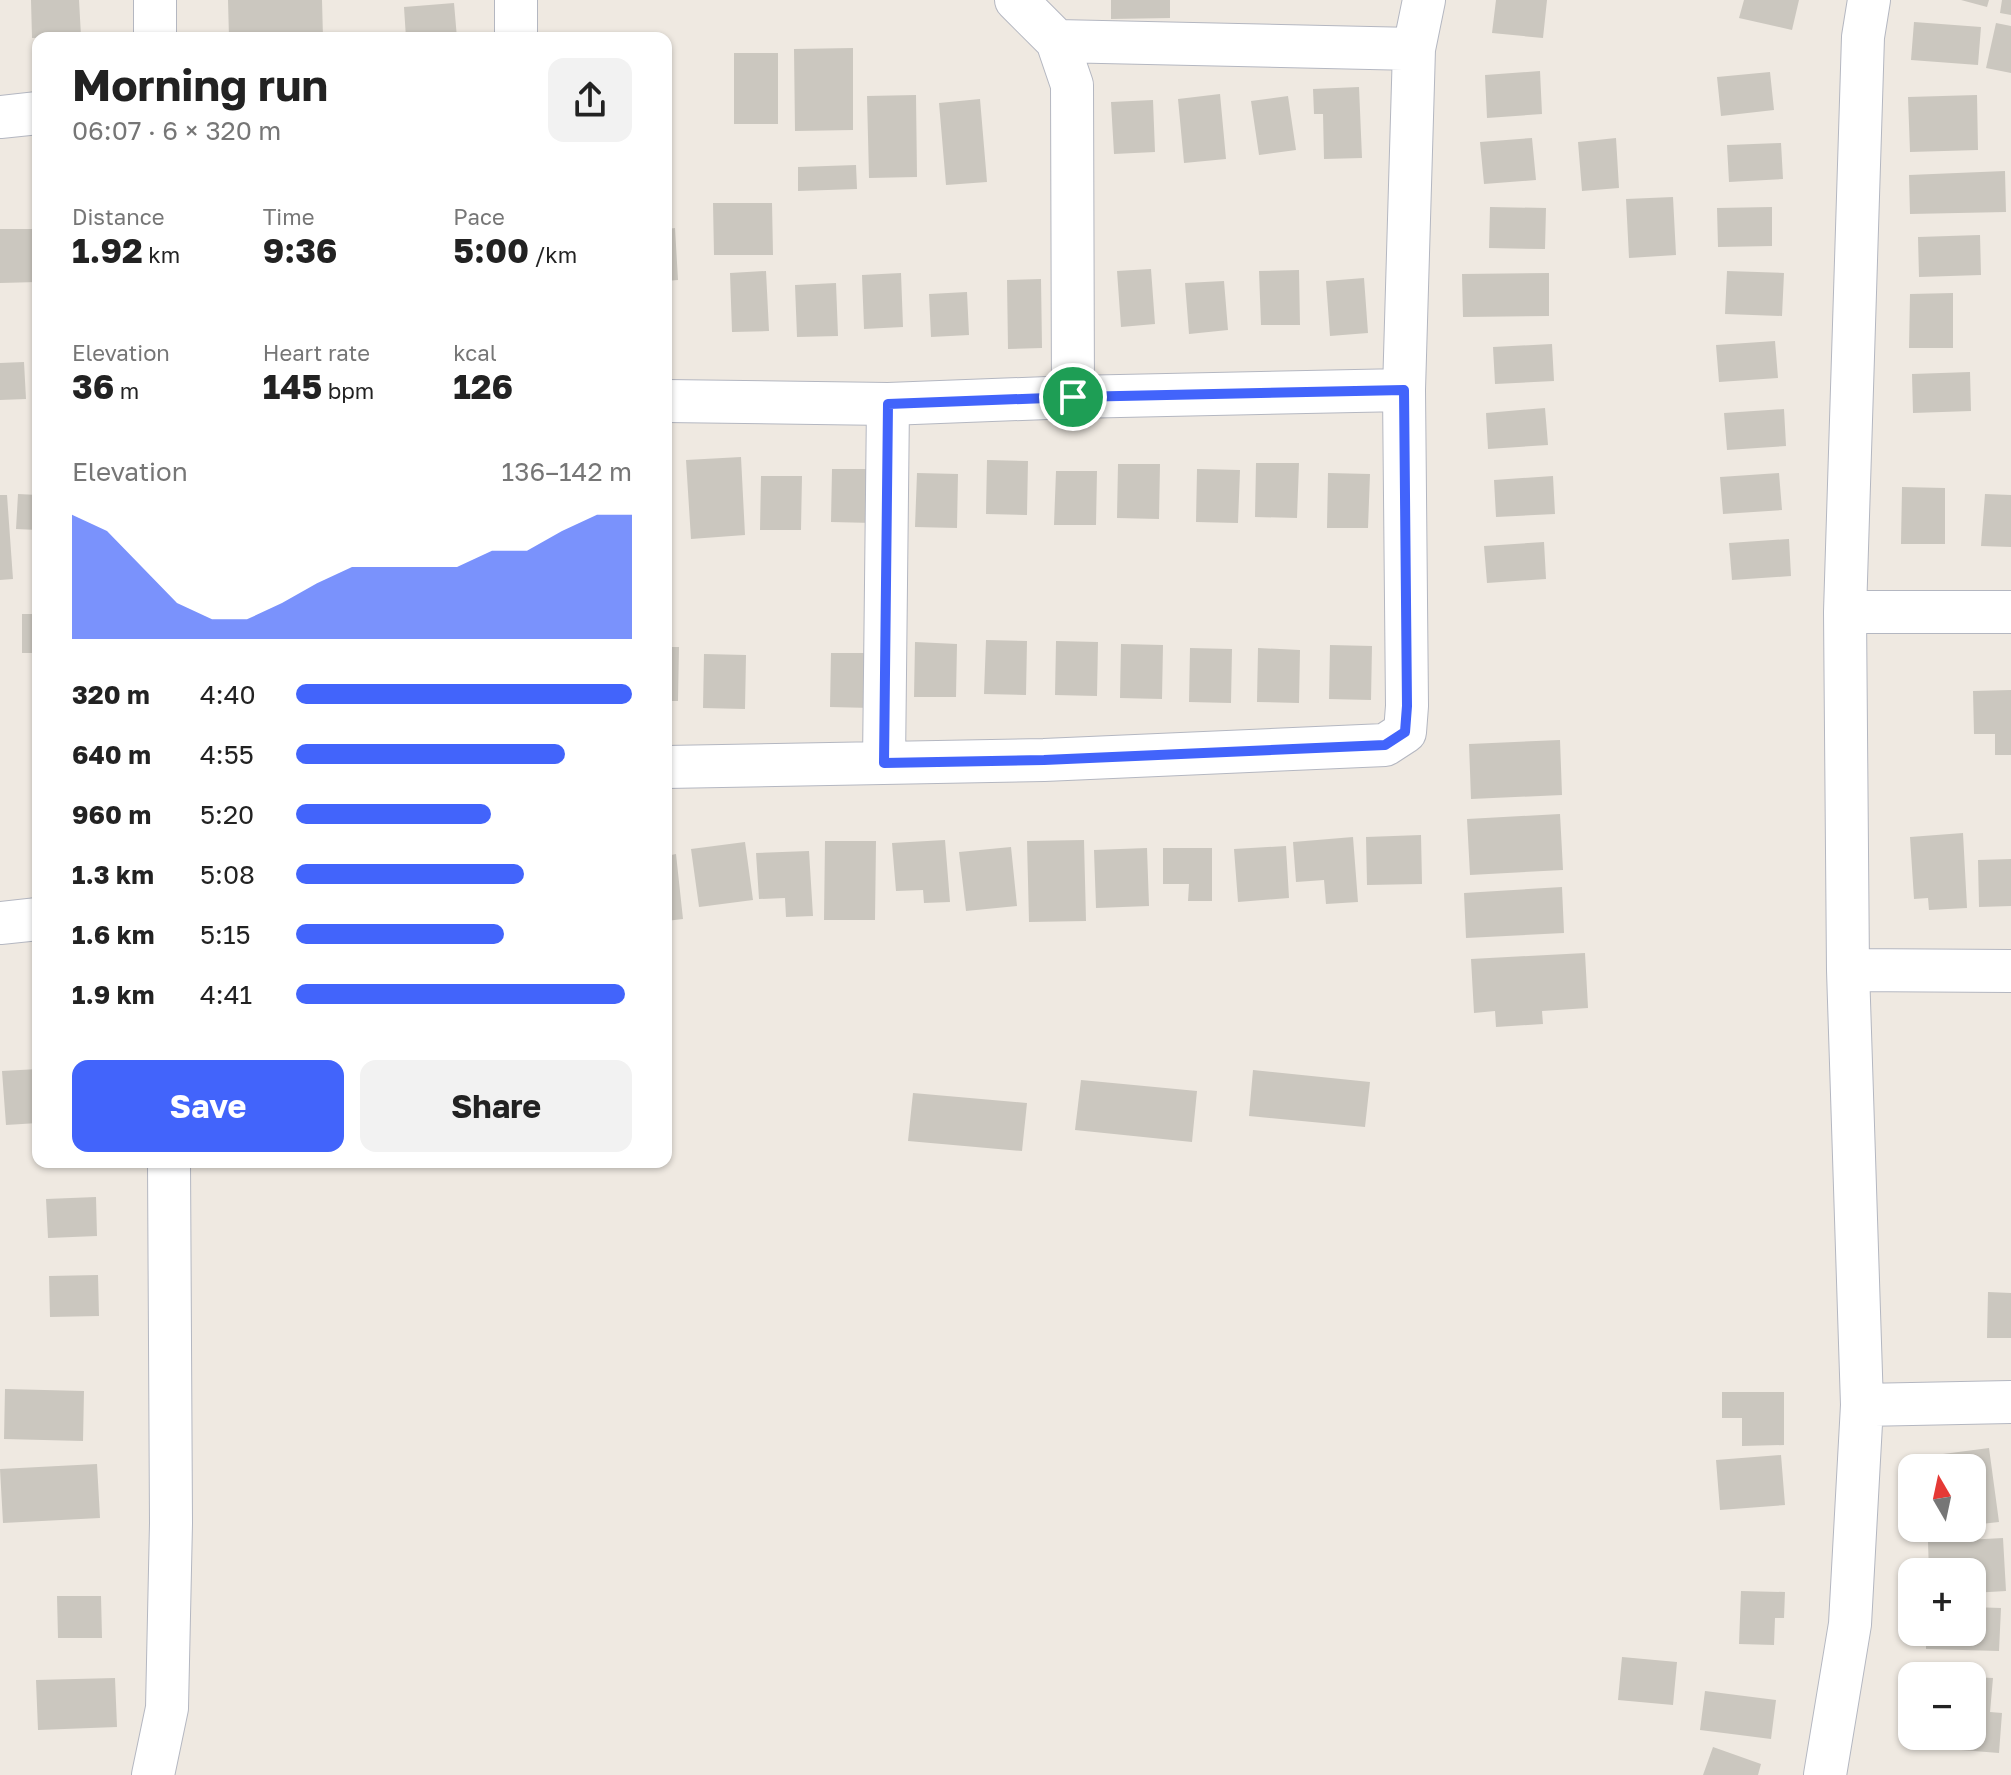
<!DOCTYPE html>
<html lang="en">
<head>
<meta charset="utf-8">
<style>
  body { margin:0; font-family:"Golos Text",sans-serif; background:#f2f2f2; color:#222; height:100vh; display:flex; flex-direction:column; font-size:30px; white-space:nowrap }
  * { box-sizing:border-box; margin:0 }
  p { font-size:26px; color:#767676 }
  .icon { flex:none; width:44px; height:44px; fill:none; stroke:currentColor; stroke-width:2; stroke-linecap:round; stroke-linejoin:round }
  .map { position:relative; flex:1; overflow:hidden }
  .side { position:absolute; left:32px; top:32px; width:640px; height:1136px; display:flex; flex-direction:column; background:#fff; border-radius:16px; box-shadow:0 2px 6px #0004 }
  .side>* { flex:none }
  .needle { width:52px; rotate:351deg }
  .tools { position:absolute; left:1898px; top:1454px; display:grid; gap:16px }
  .tools a { display:grid; place-items:center; width:88px; height:88px; border-radius:16px; background:#fff; box-shadow:0 2px 6px #0004; font-size:40px }
  .pin { position:absolute; display:grid; place-items:center; width:68px; height:68px; color:#fff; margin:-34px; border:4px solid #fff; border-radius:50%; box-shadow:0 2px 8px #0007 }
  .round { display:grid; place-items:center; flex:none; width:84px; height:84px; border-radius:16px; background:#f2f2f2 }
  .head { display:flex; align-items:center; justify-content:space-between; height:136px; padding:0 40px }
  h1 { font-size:44px; font-weight:700; line-height:60px }
  .stats { display:grid; grid-template-columns:repeat(3,1fr); gap:12px; height:136px; padding:8px 40px }
  .stats div { display:grid; align-content:center }
  .stats b { font-size:34px; font-weight:700 }
  .stats small { font-size:22px; font-weight:400 }
  .stats p { font-size:22px }
  .chart { height:224px; padding:16px 40px }
  .chart p { display:flex; justify-content:space-between }
  .chart svg { width:100%; height:144px; margin-top:8px; fill:#4264fb; opacity:.7 }
  .primary-button { display:flex; gap:16px; margin-top:auto; padding:16px 40px }
  .primary-button a { flex:1; height:92px; border-radius:16px; background:#4264fb; color:#fff; font-size:32px; font-weight:700; line-height:92px; text-align:center }
  .primary-button a+a { background:#f2f2f2; color:#222 }
  ul { padding:0 40px; list-style:none; font-size:26px }
  li { display:grid; grid-template-columns:128px 96px 1fr; align-items:center; height:60px }
  li i { height:20px; border-radius:10px; background:#4264fb }
  .map>svg:first-child { display:block }
</style>
</head>
<body>
<div class="map">
<svg width="2011" height="1775" viewBox="0 0 2011 1775">
  <rect width="100%" height="100%" fill="#efe9e1"/>
  <!-- building -->
  <path fill="#cbc7bf" d="M31 0H79L81 36 32 38Z
    M228 0H322L323 38H229Z
    M1111 0H1170V18L1111 19Z
    M1496 0H1547L1543 38 1492 33Z
    M1744 0H1799L1792 30 1739 18Z
    M1961 0H1989L1987 7Z
    M2002 0H2011V15L2000 13Z
    M454 3 457 38H406L404 7Z
    M1914 22 1981 27 1978 65 1911 60Z
    M1996 23 2011 26V73L1986 68Z
    M656 32V38H600V33Z
    M853 48V130L795 131 794 49Z
    M734 53H778V124H734Z
    M1540 71 1542 114 1487 118 1485 75Z
    M1770 72 1774 110 1721 116 1717 77Z
    M1359 87 1362 158 1324 159 1323 114H1314L1313 89Z
    M1220 94 1226 159 1184 163 1178 99Z
    M916 95 917 177 869 178 867 96Z
    M1977 95 1978 150 1910 152 1908 97Z
    M1288 96 1296 150 1259 155 1251 101Z
    M980 99 987 182 946 185 939 103Z
    M1153 100 1155 152 1114 154 1111 102Z
    M1532 138 1536 180 1484 184 1480 142Z
    M1616 138 1619 188 1582 191 1578 142Z
    M1781 143 1783 179 1729 182 1727 145Z
    M856 165 857 189 798 191V167Z
    M2005 171 2006 212 1910 214 1909 175Z
    M1673 197 1676 255 1629 258 1626 199Z
    M713 203H772L773 255H714Z
    M1490 207 1546 208 1545 249 1489 248Z
    M1772 207V246L1718 247 1717 208Z
    M675 228 678 280 666 281V229Z
    M0 229H38V282L0 283Z
    M1980 235 1981 275 1919 277 1918 237Z
    M1151 269 1155 324 1121 327 1117 271Z
    M1299 270 1300 325H1261L1259 271Z
    M766 271 769 331 732 332 730 273Z
    M1727 271 1784 273 1782 316 1725 314Z
    M901 273 903 327 864 329 862 275Z
    M1549 273V316L1463 317 1462 274Z
    M1364 278 1368 333 1330 336 1326 281Z
    M1041 279 1042 348 1008 349 1007 280Z
    M1224 281 1228 330 1189 334 1185 283Z
    M836 283 838 336 797 337 795 285Z
    M967 292 969 335 931 337 929 294Z
    M1953 293V348H1909L1910 294Z
    M1775 341 1778 378 1719 382 1716 345Z
    M1552 344 1554 381 1495 384 1493 347Z
    M24 362 26 399 0 400V363Z
    M1970 372 1971 411 1913 413 1912 374Z
    M1545 408 1548 445 1488 449 1486 413Z
    M1784 409 1786 446 1727 450 1724 413Z
    M741 457 745 535 691 539 686 460Z
    M987 460 1028 461 1027 515 986 514Z
    M1256 463H1299L1297 518 1255 517Z
    M1118 464H1160L1159 519 1117 518Z
    M832 469H874L873 523 831 522Z
    M1197 469 1240 470 1238 523 1196 522Z
    M1056 471H1097L1096 525H1054Z
    M917 473 958 474 957 528 915 527Z
    M1328 473 1370 474 1368 528H1327Z
    M1779 473 1782 510 1723 514 1720 477Z
    M761 476H802L801 530H760Z
    M1553 476 1555 514 1496 517 1494 480Z
    M1902 487 1945 488V544H1901Z
    M18 494 38 495V530L16 529Z
    M1985 494 2011 495V547L1981 546Z
    M0 495H7L13 579 0 580Z
    M35 537H38V573H35Z
    M1789 539 1791 576 1732 580 1729 543Z
    M1544 542 1546 579 1487 583 1484 546Z
    M22 614H38V653H22Z
    M986 640 1027 641 1026 695 984 694Z
    M1056 641 1098 642 1097 696 1055 695Z
    M915 642 957 644 956 697H914Z
    M1121 644 1163 645 1162 699 1120 698Z
    M1330 645 1372 646 1371 700 1329 699Z
    M666 647H679L678 701H666Z
    M1190 648 1232 649 1231 703 1189 702Z
    M1258 648 1300 650 1299 703 1257 702Z
    M831 653H873L872 708 830 707Z
    M704 654 746 655 745 709 703 708Z
    M2011 690V755H1995V734H1974L1973 691Z
    M1560 740 1562 795 1471 799 1469 744Z
    M1560 814 1563 870 1470 875 1467 819Z
    M1963 833 1967 908 1929 910 1928 898 1914 899 1910 837Z
    M1421 835 1422 884 1367 885 1366 837Z
    M1353 837 1358 902 1326 904 1324 880 1296 882 1293 842Z
    M945 840 950 902 924 903 923 890 896 891 892 843Z
    M1084 840 1086 921 1029 922 1027 841Z
    M825 841H876L875 920H824Z
    M745 842 753 900 699 907 691 849Z
    M1286 846 1289 898 1238 902 1234 849Z
    M1011 847 1017 906 966 911 959 852Z
    M1147 848 1149 906 1096 908 1094 850Z
    M1163 848H1212V901H1188L1189 884H1163Z
    M809 851 813 916 786 917 785 898 759 899 756 853Z
    M676 854 683 919 666 921V856Z
    M2011 859V906L1979 907 1978 860Z
    M1562 887 1564 933 1466 938 1464 893Z
    M1585 953 1588 1008 1542 1011 1543 1024 1496 1027 1495 1011 1474 1013 1471 959Z
    M32 998H38V1038H33Z
    M38 1069V1123L6 1125 2 1071Z
    M1253 1070 1370 1082 1365 1127 1249 1116Z
    M1081 1080 1197 1091 1192 1142 1075 1130Z
    M913 1093 1027 1103 1022 1151 908 1141Z
    M96 1197 97 1236 48 1238 46 1199Z
    M98 1275 99 1316 50 1317 49 1276Z
    M1988 1292 2011 1293V1338H1987Z
    M5 1389 84 1391 83 1441 4 1439Z
    M1722 1392H1784V1445L1742 1446V1418H1722Z
    M1989 1448 1999 1522 1972 1525V1468H1945L1943 1454Z
    M1781 1455 1785 1505 1720 1510 1716 1460Z
    M97 1464 100 1518 3 1523 0 1469Z
    M2003 1538 2006 1591 1972 1593V1572H1929L1928 1542Z
    M1741 1591 1785 1592 1784 1618H1775L1774 1645 1739 1644Z
    M57 1596H101L102 1638H58Z
    M1972 1607 2001 1608 1999 1651 1926 1649V1632H1972Z
    M1622 1657 1677 1662 1673 1705 1618 1700Z
    M1972 1677 1993 1678 1990 1712 2002 1713 1999 1753 1936 1748 1937 1736H1972Z
    M115 1678 117 1727 38 1730 36 1680Z
    M1705 1691 1776 1700 1771 1739 1700 1730Z
    M1713 1747 1761 1764 1758 1775H1703Z"/>
  <g fill="none" stroke-linecap="round" stroke-linejoin="round">
    <defs>
      <path id="minor" d="M155 0V38
        M1016 0 1057 41 1072 85 1073 397
        M516 38V0
        M1057 41 1414 49
        M0 117 38 113
        M666 401 888 404 1073 397 1404 390
        M1845 612H2011
        M884 763 888 404
        M666 767 1044 760 1385 745 1405 732 1407 706 1404 390 1414 49 1424 0
        M0 923 38 919
        M1848 970 2011 971
        M1862 1405 2011 1402
        M153 1775 167 1708 171 1523 169 1162
        M1825 1775 1850 1624 1862 1405 1848 970 1845 612 1863 37 1869 0"/>
    </defs>
    <!-- minor casing -->
    <use href="#minor" stroke="#b4b7c1" stroke-width="44"/>
    <!-- minor -->
    <use href="#minor" stroke="#fff" stroke-width="42"/>
  </g>
  <g fill="none" stroke-linecap="round" stroke-linejoin="round">
    <defs>
      <path id="route" d="M1404 390 1407 706 1405 732 1385 745 1044 760 884 763 888 404 1073 397Z"/>
    </defs>
    <!-- route casing -->
    <use href="#route" stroke="#fff" stroke-width="16"/>
    <!-- route -->
    <use href="#route" stroke="#4264fb" stroke-width="10"/>
  </g>
</svg>
<div class="tools">
<a><svg class="needle" viewBox="-14 -14 28 28"><path d="M0-13l5 13h-10z" fill="#e53935"/><path d="M0 13l5-13h-10z" fill="#767676"/></svg></a>
<a>+</a>
<a>−</a>
</div>
<div class="pin" style="left:1073px;top:397px;background:#1e9e55"><svg class="icon" aria-label="arrive" viewBox="0 0 24 24"><path d="M6 21V4h12l-3 4 3 4H6"/></svg></div>
<section class="side">
<div class="head"><div><h1>Morning run</h1><p>06:07 · 6 × 320 m</p></div><a class="round"><svg class="icon" aria-label="share" viewBox="0 0 24 24"><path d="M12 15V3M7 8l5-5 5 5M5 13v7h14v-7"/></svg></a></div>
<div class="stats">
<div><p>Distance</p><b>1.92<small> km</small></b></div>
<div><p>Time</p><b>9:36</b></div>
<div><p>Pace</p><b>5:00<small> /km</small></b></div>
</div>
<div class="stats">
<div><p>Elevation</p><b>36<small> m</small></b></div>
<div><p>Heart rate</p><b>145<small> bpm</small></b></div>
<div><p>kcal</p><b>126</b></div>
</div>
<div class="chart"><p><span>Elevation</span>136–142 m</p>
<svg viewBox="0 0 160 44" preserveAspectRatio="none"><path d="M0 44V6L10 11L20 22L30 33L40 38L50 38L60 33L70 27L80 22L90 22L100 22L110 22L120 17L130 17L140 11L150 6L160 6V44z"/></svg>
</div>
<ul>
<li><b>320 m</b>4:40<i style="width:100%"></i></li>
<li><b>640 m</b>4:55<i style="width:80%"></i></li>
<li><b>960 m</b>5:20<i style="width:58%"></i></li>
<li><b>1.3 km</b>5:08<i style="width:68%"></i></li>
<li><b>1.6 km</b>5:15<i style="width:62%"></i></li>
<li><b>1.9 km</b>4:41<i style="width:98%"></i></li>
</ul>
<div class="primary-button"><a>Save</a><a>Share</a></div>
</section>
</div>
</body>
</html>
